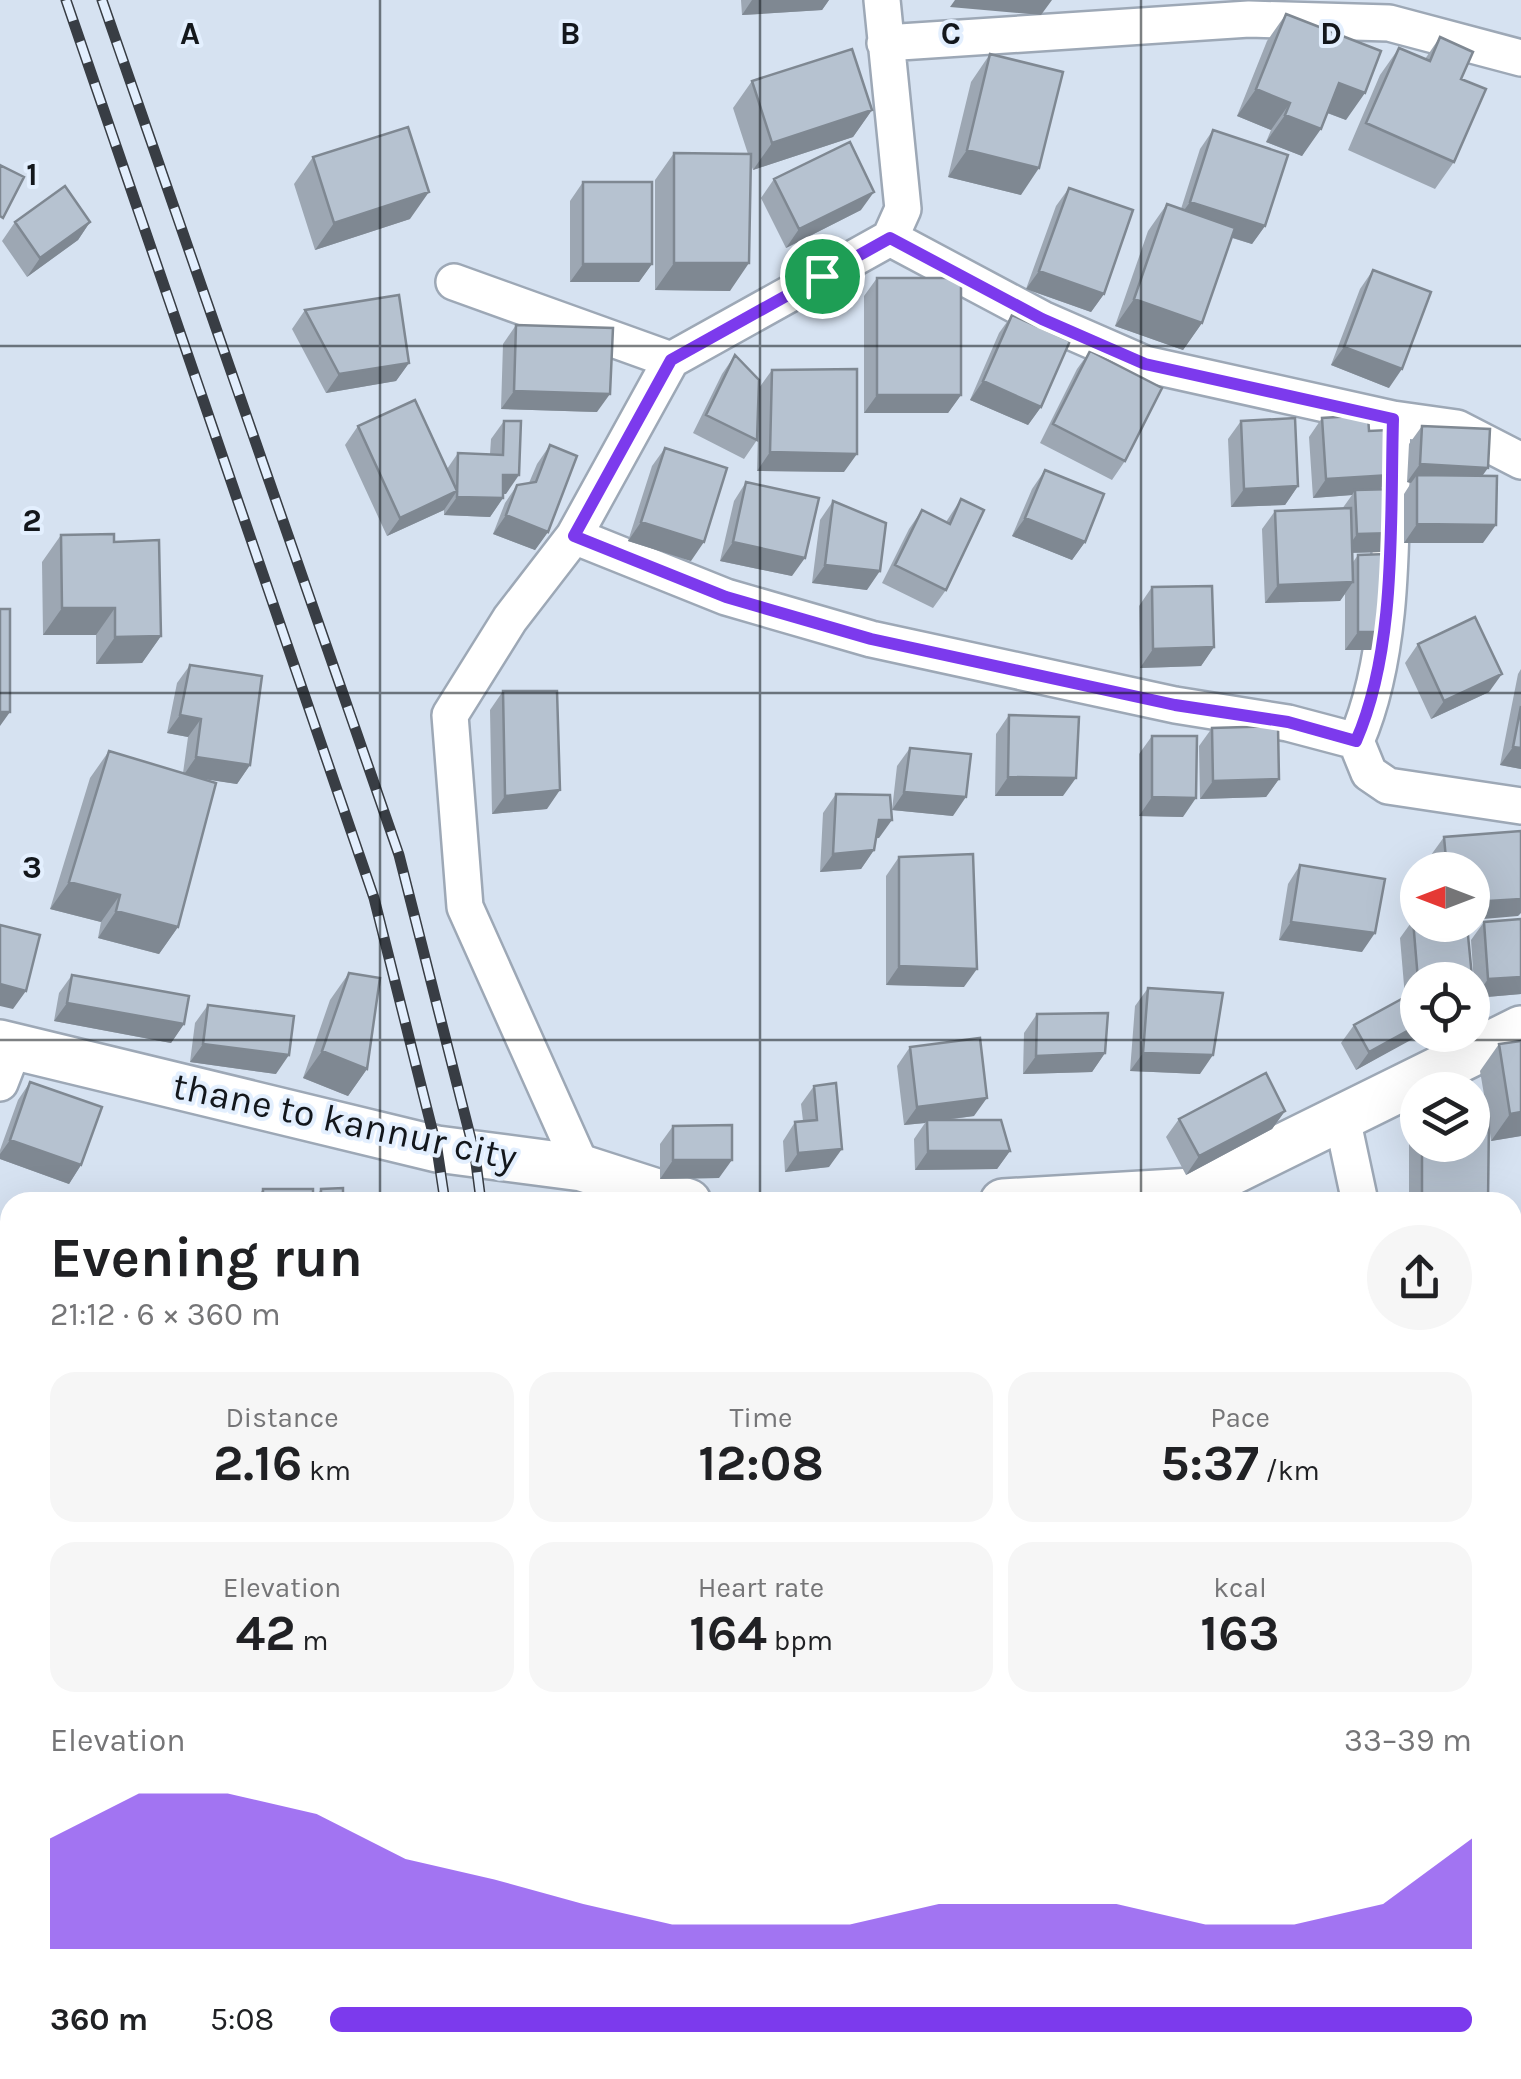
<!DOCTYPE html>
<html lang="en">
<head>
<meta charset="utf-8">
<style>
  body { margin:0; font-family:Karla,sans-serif; background:#f6f6f6; color:#202124; height:100vh; display:flex; flex-direction:column; font-size:38px; white-space:nowrap }
  * { box-sizing:border-box; margin:0 }
  p { font-size:32px; color:#757577 }
  .icon { flex:none; width:55px; height:55px; fill:none; stroke:currentColor; stroke-width:2; stroke-linecap:round; stroke-linejoin:round }
  .map { position:relative; flex:1; overflow:hidden }
  .details { position:absolute; left:0px; top:1192px; width:1522px; height:888px; display:flex; flex-direction:column; background:#fff; border-radius:30px 30px 0 0; box-shadow:0 10px 40px #0002 }
  .details>* { flex:none }
  .needle { width:65px; rotate:270deg }
  .fabs { position:absolute; left:1400px; top:852px; display:grid; gap:20px }
  .fabs a { display:grid; place-items:center; width:90px; height:90px; border-radius:50%; background:#fff; box-shadow:0 10px 40px #0002; font-size:50px }
  .pin { position:absolute; display:grid; place-items:center; width:85px; height:85px; color:#fff; margin:-42px; border:5px solid #fff; border-radius:50%; box-shadow:0 2px 10px #0007 }
  .round { display:grid; place-items:center; flex:none; width:105px; height:105px; border-radius:52px; background:#f6f6f6 }
  .head { display:flex; align-items:center; justify-content:space-between; height:170px; padding:0 50px }
  h1 { font-size:55px; font-weight:700; line-height:75px }
  .metrics { display:grid; grid-template-columns:repeat(3,1fr); gap:15px; height:170px; padding:10px 50px }
  .metrics div { display:grid; align-content:center; border-radius:25px; background:#f6f6f6; text-align:center }
  .metrics b { font-size:50px; font-weight:700 }
  .metrics small { font-size:28px; font-weight:400 }
  .metrics p { font-size:28px }
  .chart { height:280px; padding:20px 50px }
  .chart p { display:flex; justify-content:space-between }
  .chart svg { width:100%; height:180px; margin-top:10px; fill:#7c3aed; opacity:.7 }
  ul { padding:0 50px; list-style:none; font-size:32px }
  li { display:grid; grid-template-columns:160px 120px 1fr; align-items:center; height:75px }
  li i { height:25px; border-radius:12px; background:#7c3aed }
  .map>svg:first-child { display:block }
</style>
</head>
<body>
<div class="map">
<svg width="1521" height="2079" viewBox="0 0 1521 2079">
  <rect width="100%" height="100%" fill="#d6e2f1"/>
  <g fill="none" stroke-linecap="round" stroke-linejoin="round">
    <defs>
      <path id="minor" d="M885 43 1249 19 1389 23 1521 58
        M890 238 1042 319 1145 364 1393 419 1457 428 1521 461
        M454 282 671 360
        M1393 419C1390 520 1397 647 1356 741L1369 773 1388 786 1521 806
        M574 536 726 597 871 639 1175 705 1288 723 1356 741
        M0 1083 14 1047
        M1342 1118 1360 1202
        M582 1168 465 907 450 715 510 619 574 536 671 360 890 238 903 209 882 0
        M0 1729 10 1731
        M1512 2037H1521
        M645 2079 648 2070
        M1408 2079V2070"/>
      <path id="tertiary" d="M0 1043 437 1149 582 1168 688 1202
        M1003 1202 1193 1191 1521 1029"/>
    </defs>
    <!-- minor casing -->
    <use href="#minor" stroke="#9da8b6" stroke-width="40"/>
    <!-- tertiary casing -->
    <use href="#tertiary" stroke="#9da8b6" stroke-width="50"/>
    <!-- minor -->
    <use href="#minor" stroke="#fff" stroke-width="35"/>
    <!-- tertiary -->
    <use href="#tertiary" stroke="#fff" stroke-width="45"/>
    <defs>
      <path id="rail" d="M66 0 374 898 437 1149 445 1202
        M102 0 399 855 475 1155 481 1202
        M479 2079 480 2070
        M511 2079 512 2070"/>
    </defs>
    <!-- rail casing -->
    <use href="#rail" stroke="#383d44" stroke-width="11"/>
    <!-- rail -->
    <use href="#rail" stroke="#e3effe" stroke-width="8" stroke-dasharray="22" stroke-linecap="butt"/>
  </g>
  <!-- wall -->
  <path fill="#9da7b3" d="M741 0H829L822 10 742 15Z
    M1286 14 1346 120 1327 113 1302 156 1266 142 1271 130 1237 116 1267 41Z
    M1440 37 1454 162 1435 189 1348 150 1380 75 1399 48 1425 59Z
    M990 54 1021 195 948 177 971 82Z
    M752 81 872 110 853 137 753 170 750 162 730 291 655 290V180L674 153 748 154 733 108Z
    M1213 130 1265 226 1252 244 1232 238 1202 323 1183 350 1115 326 1148 231 1167 204 1181 209 1200 149Z
    M313 157 410 219 315 250 294 184Z
    M774 179 861 210 786 248 761 198Z
    M583 182 652 264 639 282H570V201Z
    M1069 188 1104 294 1091 312 1026 289 1056 206Z
    M15 222H90L78 240 27 277 2 241Z
    M1373 270 1389 388 1331 365 1360 289Z
    M877 278 961 395 948 413H864V296Z
    M305 310 409 363 396 381 326 393 292 329Z
    M1012 315 1041 407 1028 425 970 400 999 333Z
    M516 325 597 412 501 409 503 344Z
    M1090 351 1125 461 1112 480 1040 443 1077 369Z
    M735 355 757 440 744 459 693 433 722 374Z
    M772 370 844 472 757 471 759 388Z
    M1322 418 1369 431 1381 489 1382 552 1352 553 1353 562 1358 555 1373 650H1345V594L1340 601 1265 603 1262 529 1275 511 1342 509 1352 495 1313 498 1309 437Z
    M504 421 506 494H503V498L490 517 444 515V510L387 536 345 445 358 426 447 469 458 453 490 454 491 439Z
    M1241 421 1298 486 1285 505 1231 507 1228 439Z
    M1422 426 1482 476 1483 543H1404V494L1411 483 1407 482 1409 444Z
    M550 445 548 532 535 550 493 534 505 503 517 485 529 483 537 464Z
    M665 448 691 561 628 541 652 466Z
    M1045 470 1085 542 1072 560 1012 536 1032 489Z
    M746 482 792 576 720 561 734 501Z
    M961 499 946 590 933 608 882 583 909 529 922 510 946 522Z
    M833 501 867 590 812 583 820 520Z
    M61 535 114 542 161 636 142 663 96 664V635H43L42 562Z
    M1152 587 1214 647 1201 666 1140 668 1139 606Z
    M1418 644 1489 692 1431 719 1405 663Z
    M190 665 250 765 237 784 200 778 178 927 159 954 98 938 101 922 50 909 90 778 109 751 183 773 188 737 167 733 177 683Z
    M1521 669V769L1500 765 1518 674Z
    M503 691 547 809 492 814 490 710Z
    M1009 715 1063 796H995L996 734Z
    M1212 728 1279 779 1266 797 1200 799 1199 746Z
    M1152 736 1183 817 1139 816V754Z
    M910 748 953 816 892 810 897 766Z
    M836 794 879 838H876L874 850 861 869 820 872 823 813Z
    M1444 837 1518 916 1472 870H1432L1431 855Z
    M899 857 964 987 886 985V876Z
    M1300 865 1362 952 1279 940 1288 884Z
    M1521 919V994L1475 998 1471 940 1484 922Z
    M1413 920 1472 977 1470 980H1418V1035L1356 1070 1341 1043 1354 1025 1405 997 1400 938Z
    M349 973 367 1069 348 1096 303 1078 330 1000Z
    M72 975 184 1024 171 1043 54 1021 59 993Z
    M1148 988 1200 1074 1130 1071 1135 1006Z
    M208 1005 276 1074 190 1062 195 1023Z
    M1037 1014 1105 1053 1092 1072 1023 1074 1024 1033Z
    M1499 1044 1521 1136 1491 1141 1489 1125 1488 1202H1409V1134L1418 1122V1145H1472L1488 1118 1480 1071Z
    M910 1047 974 1116 946 1120 1010 1151 997 1169 915 1170 914 1139 925 1123 904 1125 897 1066Z
    M30 1082 81 1165 69 1184 0 1159V1150L18 1100Z
    M814 1086 829 1167 785 1172 783 1141 795 1122 803 1121 801 1104Z
    M1285 1111 1272 1129 1186 1175 1166 1137 1179 1119Z
    M673 1126 719 1178 660 1179V1144Z
    M263 1189 313 1201 321 1189 343 1202H254Z
    M1513 1780H1521V1845H1512Z
    M1521 1893V2018H1516L1512 1989V1905Z
    M30 2070H138V2078L137 2079H30Z
    M844 2070H952L953 2079H840V2076Z
    M1238 2070H1321L1320 2079H1238Z"/>
  <!-- shaded-wall -->
  <path fill="#7f8892" d="M752 0H829L822 10 742 15Z
    M955 0H1052L1041 15 950 7Z
    M1339 83 1365 93 1346 120 1320 110Z
    M1256 89 1290 103 1271 130 1237 116Z
    M872 110 853 137 753 170 772 143Z
    M1285 115 1321 129 1302 156 1266 142Z
    M967 150 1039 168 1021 195 948 177Z
    M429 192 410 219 315 250 334 223Z
    M874 192 861 210 786 248 799 229Z
    M1190 202 1265 226 1252 244 1177 220Z
    M90 222 78 240 27 277 40 258Z
    M674 263H749L730 291 655 290Z
    M583 264H652L639 282H570Z
    M1039 271 1104 294 1091 312 1026 289Z
    M1134 299 1202 323 1183 350 1115 326Z
    M1344 347 1402 369 1389 388 1331 365Z
    M409 363 396 381 326 393 339 374Z
    M983 381 1041 407 1028 425 970 400Z
    M514 391 610 394 597 412 501 409Z
    M877 395H961L948 413H864Z
    M770 452 857 454 844 472 757 471Z
    M1420 464 1488 468 1475 486 1417 475 1411 483 1407 482Z
    M503 475H519L506 494 490 493Z
    M1391 475 1378 493 1355 490 1352 495 1313 498 1326 479Z
    M1298 486 1285 505 1231 507 1244 489Z
    M457 491 444 510 387 536 400 518Z
    M457 497 503 498 490 517 444 515Z
    M506 515 548 532 535 550 493 534Z
    M1025 518 1085 542 1072 560 1012 536Z
    M641 522 704 542 691 561 628 541Z
    M1417 524 1496 525 1483 543H1404Z
    M1395 533 1382 552 1344 553 1357 534Z
    M733 542 805 558 792 576 720 561Z
    M825 565 880 571 867 590 812 583Z
    M1353 582 1340 601 1265 603 1278 585Z
    M62 608H115L96 635H43Z
    M1358 632H1386L1373 650H1345Z
    M161 636 142 663 96 664 115 637Z
    M1214 647 1201 666 1140 668 1153 649Z
    M1502 674 1489 692 1431 719 1444 701Z
    M0 712H10L0 726Z
    M180 715 201 719 188 737 167 733Z
    M1513 747 1521 748V769L1500 765Z
    M196 757 250 765 237 784 183 776Z
    M1008 777 1076 778 1063 796H995Z
    M1279 779 1266 797 1200 799 1213 781Z
    M560 790 547 809 492 814 505 796Z
    M904 792 966 797 953 816 892 810Z
    M1152 797 1196 798 1183 817 1139 816Z
    M879 820H892L879 838 866 839Z
    M874 850 861 869 820 872 833 854Z
    M69 882 120 895 101 922 50 909Z
    M1521 899V913L1518 916 1472 920V902Z
    M116 911 178 927 159 954 98 938Z
    M1291 922 1375 933 1362 952 1279 940Z
    M899 966 977 969 964 987 886 985Z
    M1472 977 1470 980H1436Z
    M1521 977V994L1475 998 1488 979Z
    M0 984 26 991 13 1009 0 1006Z
    M67 1003 184 1024 171 1043 54 1021Z
    M1418 1025V1035H1420L1356 1070 1369 1052Z
    M203 1044 289 1055 276 1074 190 1062Z
    M322 1051 367 1069 348 1096 303 1078Z
    M1105 1053 1092 1072 1023 1074 1036 1056Z
    M1143 1053 1213 1055 1200 1074 1130 1071Z
    M987 1098 974 1116 927 1122V1120L925 1123 904 1125 917 1107Z
    M1285 1111 1272 1129 1186 1175 1199 1156Z
    M1521 1112V1136L1491 1141 1510 1114Z
    M10 1140 81 1165 69 1184 0 1159V1154Z
    M842 1149 829 1167 785 1172 798 1153Z
    M928 1151H1010L997 1169 915 1170Z
    M673 1160H732L719 1178 660 1179Z
    M1512 1319H1521V1333L1518 1337H1512Z
    M0 1458 10 1459V1466L2 1477H0Z
    M1512 1505H1521V1523H1512Z
    M1512 1643H1521V1661H1512Z
    M1521 1826V1845H1512V1830L1515 1827Z
    M10 1915V1920L0 1934V1916Z
    M43 2076 138 2078 137 2079H41Z"/>
  <!-- building -->
  <path fill="#b6c2d0" stroke="#7f8892" stroke-width="2.5" d="M1286 14 1381 51 1365 93 1339 83 1321 129 1285 115 1290 103 1256 89Z
    M1440 37 1473 52 1461 79 1486 89 1454 162 1366 123 1399 48 1430 61Z
    M852 49 872 110 772 143 752 81Z
    M990 54 1063 72 1039 168 967 150Z
    M408 127 429 192 334 223 313 157Z
    M1213 130 1288 155 1265 226 1190 202Z
    M850 142 874 192 799 229 774 179Z
    M674 153 751 154 749 263H674Z
    M0 165 24 177 3 218 0 216Z
    M583 182H652V264H583Z
    M65 186 90 222 40 258 15 222Z
    M1069 188 1133 210 1104 294 1039 271Z
    M1167 204 1235 228 1202 323 1134 299Z
    M1373 270 1431 292 1402 369 1344 347Z
    M877 278H961V395H877Z
    M399 295 409 363 339 374 305 310Z
    M1012 315 1070 341 1041 407 983 381Z
    M516 325 613 328 610 394 514 391Z
    M1090 351 1162 388 1125 461 1053 424Z
    M735 355 759 380 757 440 706 415Z
    M857 369V454L770 452 772 370Z
    M415 400 457 491 400 518 358 426Z
    M1368 415 1369 431 1389 430 1391 475 1326 479 1322 418Z
    M1295 418 1298 486 1244 489 1241 421Z
    M504 421H521L519 475H503V498L457 497 458 453 503 455Z
    M1422 426 1490 429 1488 468 1420 464Z
    M550 445 577 456 548 532 506 515 517 485 536 482Z
    M665 448 727 468 704 542 641 522Z
    M1045 470 1104 494 1085 542 1025 518Z
    M1417 475 1497 476 1496 525 1417 524Z
    M746 482 819 498 805 558 733 542Z
    M1394 489 1395 533 1357 534 1355 490Z
    M961 499 984 510 946 590 895 565 922 510 950 524Z
    M833 501 886 523 880 571 825 565Z
    M1351 508 1353 582 1278 585 1275 511Z
    M114 534V542L159 540 161 636 115 637V608H62L61 535Z
    M1386 554V632H1358V555Z
    M1212 586 1214 647 1153 649 1152 587Z
    M0 609H10V712H0Z
    M1475 617 1502 674 1444 701 1418 644Z
    M190 665 262 676 250 765 196 757 201 719 180 715Z
    M503 691H557L560 790 505 796Z
    M1521 706V748L1513 747Z
    M1009 715 1079 717 1076 778 1008 777Z
    M1278 726 1279 779 1213 781 1212 728Z
    M1152 736H1197L1196 798 1152 797Z
    M910 748 971 754 966 797 904 792Z
    M109 751 216 783 178 927 116 911 120 895 69 882Z
    M836 794 890 795 892 820H879L874 850 833 854Z
    M1521 831V899L1472 902V870H1447L1444 837Z
    M973 854 977 969 899 966V857Z
    M1300 865 1385 879 1375 933 1291 922Z
    M1521 919V977L1488 979 1484 922Z
    M1413 920H1418V925H1467L1472 977 1418 980Z
    M0 925 40 935 26 991 0 984Z
    M349 973 380 978 367 1069 322 1051Z
    M72 975 189 996 184 1024 67 1003Z
    M1148 988 1223 993 1213 1055 1143 1053Z
    M1418 990V1025L1369 1052 1354 1025Z
    M208 1005 294 1016 289 1055 203 1044Z
    M1108 1013 1105 1053 1036 1056 1037 1014Z
    M980 1038 987 1098 917 1107 910 1047Z
    M1521 1041V1112L1510 1114 1499 1044Z
    M1266 1073 1285 1111 1199 1156 1179 1119Z
    M30 1082 102 1107 81 1165 10 1140Z
    M836 1083 842 1149 798 1153 795 1122 817 1120 814 1086Z
    M1472 1117 1489 1118 1488 1202H1422V1145H1472Z
    M927 1120H1001L1010 1151H928Z
    M732 1125V1160H673V1126Z
    M343 1188V1202H321V1189Z
    M263 1189H313V1202H263Z
    M141 1196 162 1202H139Z
    M1521 1283V1319H1512V1284Z
    M0 1380H10V1459L0 1458Z
    M1521 1427V1505H1512V1428Z
    M0 1476 2 1477 1 1504H0Z
    M0 1523 10 1525V1540L0 1598Z
    M1512 1606H1521V1643H1512Z
    M1513 1780H1521V1826L1515 1827Z
    M0 1798H10V1915L0 1916Z
    M43 2070H138V2078L43 2076Z
    M853 2070H952L953 2079H853Z
    M1251 2070H1321L1320 2079H1251Z"/>
  <g fill="none" stroke-linecap="round" stroke-linejoin="round">
    <defs>
      <path id="route" d="M890 238 1042 319 1145 364 1393 419C1390 520 1397 648 1356 741L1288 722 1175 705 871 639 726 597 574 536 671 360Z"/>
    </defs>
    <!-- route casing -->
    <use href="#route" stroke="#fff" stroke-width="20"/>
    <!-- route -->
    <use href="#route" stroke="#7c3aed" stroke-width="12"/>
  </g>
  <!-- grid -->
  <path fill="none" stroke="#13171c" stroke-width="2.5" stroke-opacity="0.55" d="M380 0V1202M760 0V1202M1141 0V1202M0 346H1521M0 693H1521M0 1040H1521M0 1386H10M1512 1386H1521M0 1732H10M1512 1732H1521M380 2070V2079M760 2070V2079M1141 2070V2079"/>
  <g text-anchor="middle" stroke-width="8" stroke-linejoin="round" paint-order="stroke">
    <!-- street labels -->
    <g font-size="38" fill="#13171c" stroke="#e3effe">
      <text transform="translate(345 1121) rotate(12)" y="13">thane to kannur city</text>
    </g>
  </g>
  <g font-size="32" text-anchor="middle" font-weight="bold" fill="#13171c" stroke="#e3effe" stroke-width="8" stroke-linejoin="round" paint-order="stroke">
    <text x="190" y="44">A</text>
    <text x="570" y="44">B</text>
    <text x="951" y="44">C</text>
    <text x="1331" y="44">D</text>
    <text x="32" y="185">1</text>
    <text x="32" y="531">2</text>
    <text x="32" y="878">3</text>
  </g>
</svg>
<div class="fabs">
<a><svg class="needle" viewBox="-14 -14 28 28"><path d="M0-13l5 13h-10z" fill="#e53935"/><path d="M0 13l5-13h-10z" fill="#757577"/></svg></a>
<a><svg class="icon" aria-label="locate" viewBox="0 0 24 24"><circle cx="12" cy="12" r="6"/><path d="M12 2v4M12 18v4M2 12h4M18 12h4"/></svg></a>
<a><svg class="icon" aria-label="layers" viewBox="0 0 24 24"><path d="M12 4l9 5-9 5-9-5zM3 14l9 5 9-5"/></svg></a>
</div>
<div class="pin" style="left:822px;top:276px;background:#1e9e55"><svg class="icon" aria-label="arrive" viewBox="0 0 24 24"><path d="M6 21V4h12l-3 4 3 4H6"/></svg></div>
<section class="details">
<div class="head"><div><h1>Evening run</h1><p>21:12 · 6 × 360 m</p></div><a class="round"><svg class="icon" aria-label="share" viewBox="0 0 24 24"><path d="M12 15V3M7 8l5-5 5 5M5 13v7h14v-7"/></svg></a></div>
<div class="metrics">
<div><p>Distance</p><b>2.16<small> km</small></b></div>
<div><p>Time</p><b>12:08</b></div>
<div><p>Pace</p><b>5:37<small> /km</small></b></div>
</div>
<div class="metrics">
<div><p>Elevation</p><b>42<small> m</small></b></div>
<div><p>Heart rate</p><b>164<small> bpm</small></b></div>
<div><p>kcal</p><b>163</b></div>
</div>
<div class="chart"><p><span>Elevation</span>33–39 m</p>
<svg viewBox="0 0 160 44" preserveAspectRatio="none"><path d="M0 44V17L10 6L20 6L30 11L40 22L50 27L60 33L70 38L80 38L90 38L100 33L110 33L120 33L130 38L140 38L150 33L160 17V44z"/></svg>
</div>
<ul>
<li><b>360 m</b>5:08<i style="width:100%"></i></li>
</ul>
</section>
</div>
</body>
</html>
